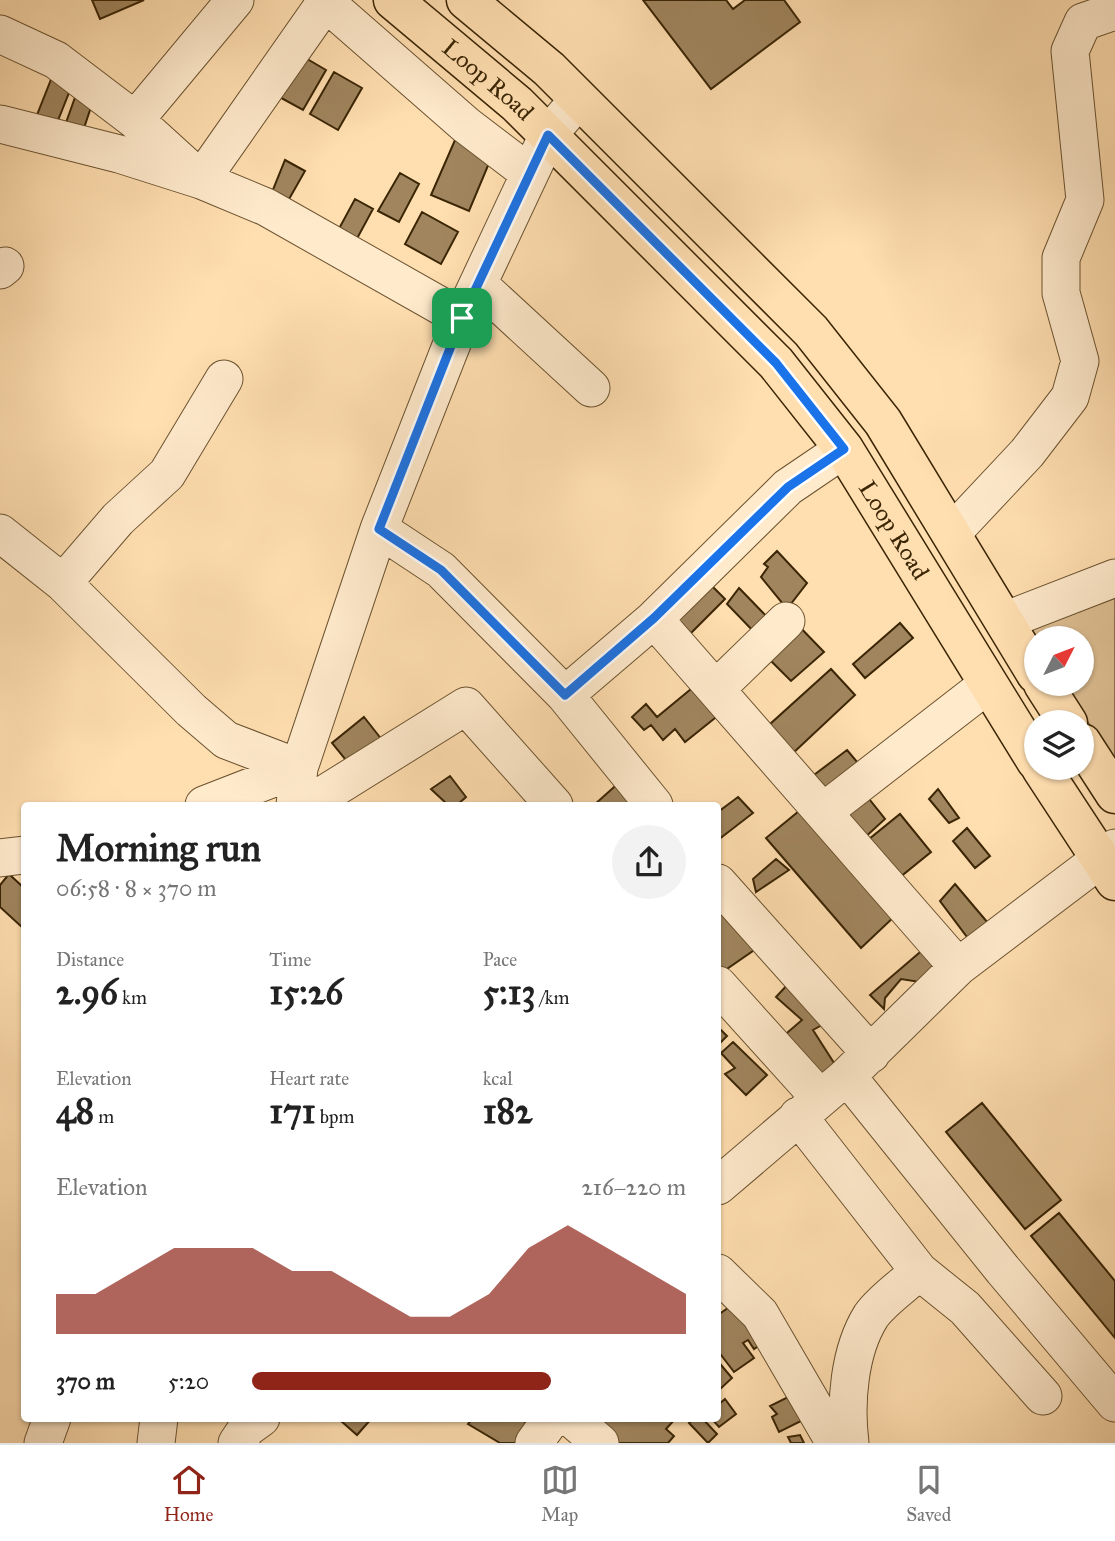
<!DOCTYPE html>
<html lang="en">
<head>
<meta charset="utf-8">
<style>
  body { margin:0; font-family:"IM FELL Great Primer",serif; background:#f2f2f2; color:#222; height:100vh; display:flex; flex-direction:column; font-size:26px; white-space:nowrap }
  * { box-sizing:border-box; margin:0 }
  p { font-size:23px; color:#767676 }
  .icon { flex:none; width:38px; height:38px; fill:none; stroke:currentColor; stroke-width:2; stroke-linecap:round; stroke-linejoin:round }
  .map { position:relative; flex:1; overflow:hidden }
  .side { position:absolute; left:21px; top:802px; width:700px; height:620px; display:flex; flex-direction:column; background:#fff; border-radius:7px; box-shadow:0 2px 5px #0004 }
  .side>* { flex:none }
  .needle { width:46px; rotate:48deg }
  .buttons { position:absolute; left:1024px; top:626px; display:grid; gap:14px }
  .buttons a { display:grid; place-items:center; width:70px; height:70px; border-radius:50%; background:#fff; box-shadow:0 2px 5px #0004; font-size:35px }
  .pin { position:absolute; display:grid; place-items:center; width:60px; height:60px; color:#fff; margin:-30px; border-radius:14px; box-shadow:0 4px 10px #0006 }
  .round { display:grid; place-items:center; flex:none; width:74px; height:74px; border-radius:37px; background:#f2f2f2 }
  .headline { display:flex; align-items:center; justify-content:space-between; height:119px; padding:0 35px }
  h1 { font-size:38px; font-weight:700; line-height:52px }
  .stats { display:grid; grid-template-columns:repeat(3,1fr); gap:10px; height:119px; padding:7px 35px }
  .stats div { display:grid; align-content:center }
  .stats b { font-size:35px; font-weight:700 }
  .stats small { font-size:19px; font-weight:400 }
  .stats p { font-size:19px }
  .chart { height:196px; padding:14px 35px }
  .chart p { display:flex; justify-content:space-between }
  .chart svg { width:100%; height:126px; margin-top:7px; fill:#8f2418; opacity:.7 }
  ul { padding:0 35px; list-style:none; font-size:23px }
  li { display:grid; grid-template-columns:112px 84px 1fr; align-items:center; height:52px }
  li i { height:18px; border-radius:9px; background:#8f2418 }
  .tabs { display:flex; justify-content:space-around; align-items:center; height:98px; border-top:2px solid #e0e0e0; background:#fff; font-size:19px; color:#767676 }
  .tabs a { display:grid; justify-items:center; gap:4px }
  .tabs .on { color:#8f2418 }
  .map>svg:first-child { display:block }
</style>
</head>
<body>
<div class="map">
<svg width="1115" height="1443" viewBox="0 0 1115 1443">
  <rect width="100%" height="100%" fill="#ffdeb0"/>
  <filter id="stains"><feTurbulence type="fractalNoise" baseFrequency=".00286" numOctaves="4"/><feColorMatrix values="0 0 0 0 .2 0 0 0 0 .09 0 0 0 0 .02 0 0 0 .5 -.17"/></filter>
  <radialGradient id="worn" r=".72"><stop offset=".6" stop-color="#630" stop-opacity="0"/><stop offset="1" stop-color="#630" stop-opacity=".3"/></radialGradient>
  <!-- green -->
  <path fill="#debf93" stroke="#8c724c" stroke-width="2" d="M1115 598V763L1062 684H1082V639H1036L1024 628Z"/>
  <!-- building -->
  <path fill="#a0855e" stroke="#3a2505" stroke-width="2" d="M92 0H144L100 19Z
    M643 0H726L733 9 745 0H784L800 22 711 89Z
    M297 53 326 70 303 110 274 94Z
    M334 72 362 88 338 130 310 114Z
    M52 77 72 85 53 133 33 125Z
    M78 89 95 95 81 137 63 131Z
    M455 140 492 156 469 211 431 195Z
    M285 160 305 171 284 208 266 207Z
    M400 173 419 184 399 222 378 211Z
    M355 199 373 209 353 246 335 236Z
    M422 212 458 232 441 264 405 244Z
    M777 551 807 583 787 609 761 577 768 567 764 564Z
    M705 579 725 599 690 634 669 614Z
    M739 588 774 624 756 634 727 604Z
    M793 620 824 652 791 681 761 651Z
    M900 623 913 638 865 678 853 664Z
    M831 669 855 695 791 755 769 725Z
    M697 684 725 710 685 742 675 729 663 740 651 725 644 730 632 717 646 704 657 717Z
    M364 717 386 745 354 770 332 743Z
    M847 750 863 769 826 801 810 778Z
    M450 776 466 797 457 805H448L431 789Z
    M622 780 638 798 630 805H594Z
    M938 789 959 818 949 823 929 799Z
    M862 790 885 819 862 840 843 815Z
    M738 797 753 813 718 840V812Z
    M804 807 896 915 861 948 766 838Z
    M900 814 931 852 894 882 863 844Z
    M967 828 990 856 975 868 953 841Z
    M776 859 789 870 756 892 753 879Z
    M9 874 24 888V929L0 907V885Z
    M955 884 988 923 970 941 940 901Z
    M718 897 760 946 721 973 718 968Z
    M926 947 944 973 920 982 901 979 885 998 884 1009 870 995Z
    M791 981 831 1020 813 1030 834 1063 818 1081 781 1038 802 1020 776 997Z
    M718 1027 727 1036 718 1045Z
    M733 1042 767 1075 746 1095 725 1074 735 1068 721 1053Z
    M982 1103 1061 1200 1025 1229 946 1132Z
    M1059 1213 1115 1281V1338L1031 1236Z
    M742 1298 770 1338 754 1349 748 1340 743 1343 754 1358 734 1372 718 1351V1315Z
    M721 1365 732 1378 718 1391V1368Z
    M798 1392 811 1416 779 1432 772 1417 777 1414 770 1406Z
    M725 1399 736 1414 719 1427 711 1418H718V1405Z
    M344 1418H372L357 1435 341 1421Z
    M473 1418H518L535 1427 524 1443H500L468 1424Z
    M576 1418H676L666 1429 674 1436 668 1443H606Z
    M695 1418H702L717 1434 708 1443 689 1423Z
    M800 1435 804 1443H791L788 1437Z"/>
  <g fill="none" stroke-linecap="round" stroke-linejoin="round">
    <defs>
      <path id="minor" d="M323 0 466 125 529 173
        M0 34 56 60 135 120 201 180 327 0
        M135 120 235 0
        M0 124 119 154 201 180 266 207 462 318
        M0 270 5 266
        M478 284 591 388
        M379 529 441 570 565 695 654 805
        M0 533 63 583 191 710 226 740 299 768
        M951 534 1027 453 1070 397 1080 361 1061 293V258L1085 200 1070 51 1083 22 1115 11
        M63 583 118 519 167 474 224 379
        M654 619 958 967
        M1004 621 1115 578
        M716 689 786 621
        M565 695 654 619 788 487 844 449
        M204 805 299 768
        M295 805 299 768 379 529 462 318 548 135 579 99
        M307 805 466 706 554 805
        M823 812 987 685
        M0 858 24 855
        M718 883 871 1054
        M718 985 820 1098
        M847 1076 1003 1270 1115 1403
        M798 1116 919 1271 965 1308 1043 1396
        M718 1186 847 1076 958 967 1115 848
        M718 1273 760 1314 835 1443
        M571 1418 600 1443
        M43 1443 52 1418
        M156 1443 159 1418
        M237 1443 247 1428 261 1418
        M534 1443 552 1418
        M850 1443C845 1403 849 1351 871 1316 882 1300 905 1285 919 1271"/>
      <g id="major">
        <path id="s1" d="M393 0 517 104 776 363 844 449 1036 761"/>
        <path d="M466 0 549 69 811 331 883 422 1036 674"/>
        <path d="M1043 684 1068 723"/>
        <path d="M1082 743 1115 794"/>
        <path d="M1041 768 1115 881"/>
      </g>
    </defs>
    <!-- minor casing -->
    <use href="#minor" stroke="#6b5330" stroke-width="39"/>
    <!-- major casing -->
    <use href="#major" stroke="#3a2505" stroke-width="41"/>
    <!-- minor -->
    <use href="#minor" stroke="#ffeacc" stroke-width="37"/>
    <!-- major -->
    <use href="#major" stroke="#ffdeb0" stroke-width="38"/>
  </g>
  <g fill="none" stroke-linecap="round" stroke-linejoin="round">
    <defs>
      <path id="route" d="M548 135 776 363 844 449 788 487 654 618 565 695 441 570 379 529 462 318Z"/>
    </defs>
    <!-- route casing -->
    <use href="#route" stroke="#fff" stroke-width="14"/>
    <!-- route -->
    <use href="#route" stroke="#1a73e8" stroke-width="9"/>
  </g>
  <g text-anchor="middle" stroke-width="5" stroke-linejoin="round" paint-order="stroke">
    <!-- street labels -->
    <g font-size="24" fill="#3a2505" stroke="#ffeacc">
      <text dy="8" stroke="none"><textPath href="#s1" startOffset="124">Loop Road</textPath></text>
      <text dy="8" stroke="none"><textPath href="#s1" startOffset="733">Loop Road</textPath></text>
    </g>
  </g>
  <rect width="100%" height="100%" filter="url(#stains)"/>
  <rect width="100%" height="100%" fill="url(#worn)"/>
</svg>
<div class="buttons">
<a><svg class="needle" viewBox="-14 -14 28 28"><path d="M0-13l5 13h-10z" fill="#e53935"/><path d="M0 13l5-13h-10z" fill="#767676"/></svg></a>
<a><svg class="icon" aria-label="layers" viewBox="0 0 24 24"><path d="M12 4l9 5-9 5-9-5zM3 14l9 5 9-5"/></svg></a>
</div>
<div class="pin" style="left:462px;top:318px;background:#1e9e55"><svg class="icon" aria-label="arrive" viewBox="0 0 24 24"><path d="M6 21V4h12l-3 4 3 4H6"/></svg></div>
<section class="side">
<div class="headline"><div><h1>Morning run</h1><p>06:58 · 8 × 370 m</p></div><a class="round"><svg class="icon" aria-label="share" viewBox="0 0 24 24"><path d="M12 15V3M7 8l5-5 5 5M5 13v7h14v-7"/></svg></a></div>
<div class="stats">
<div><p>Distance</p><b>2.96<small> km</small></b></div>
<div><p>Time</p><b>15:26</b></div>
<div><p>Pace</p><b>5:13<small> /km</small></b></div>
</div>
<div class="stats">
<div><p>Elevation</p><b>48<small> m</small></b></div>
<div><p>Heart rate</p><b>171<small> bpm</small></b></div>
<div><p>kcal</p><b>182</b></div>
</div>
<div class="chart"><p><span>Elevation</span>216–220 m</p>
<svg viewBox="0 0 160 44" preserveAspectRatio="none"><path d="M0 44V30L10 30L20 22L30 14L40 14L50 14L60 22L70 22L80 30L90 38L100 38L110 30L120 14L130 6L140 14L150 22L160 30V44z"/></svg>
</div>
<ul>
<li><b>370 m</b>5:20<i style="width:69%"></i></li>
</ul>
</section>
</div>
<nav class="tabs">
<a class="on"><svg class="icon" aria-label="home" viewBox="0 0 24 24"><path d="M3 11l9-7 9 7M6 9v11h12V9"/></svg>Home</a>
<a><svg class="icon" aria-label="map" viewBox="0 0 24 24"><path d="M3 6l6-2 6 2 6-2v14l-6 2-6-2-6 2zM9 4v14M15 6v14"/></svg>Map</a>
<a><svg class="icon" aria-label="saved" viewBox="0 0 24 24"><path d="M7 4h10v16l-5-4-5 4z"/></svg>Saved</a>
</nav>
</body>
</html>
